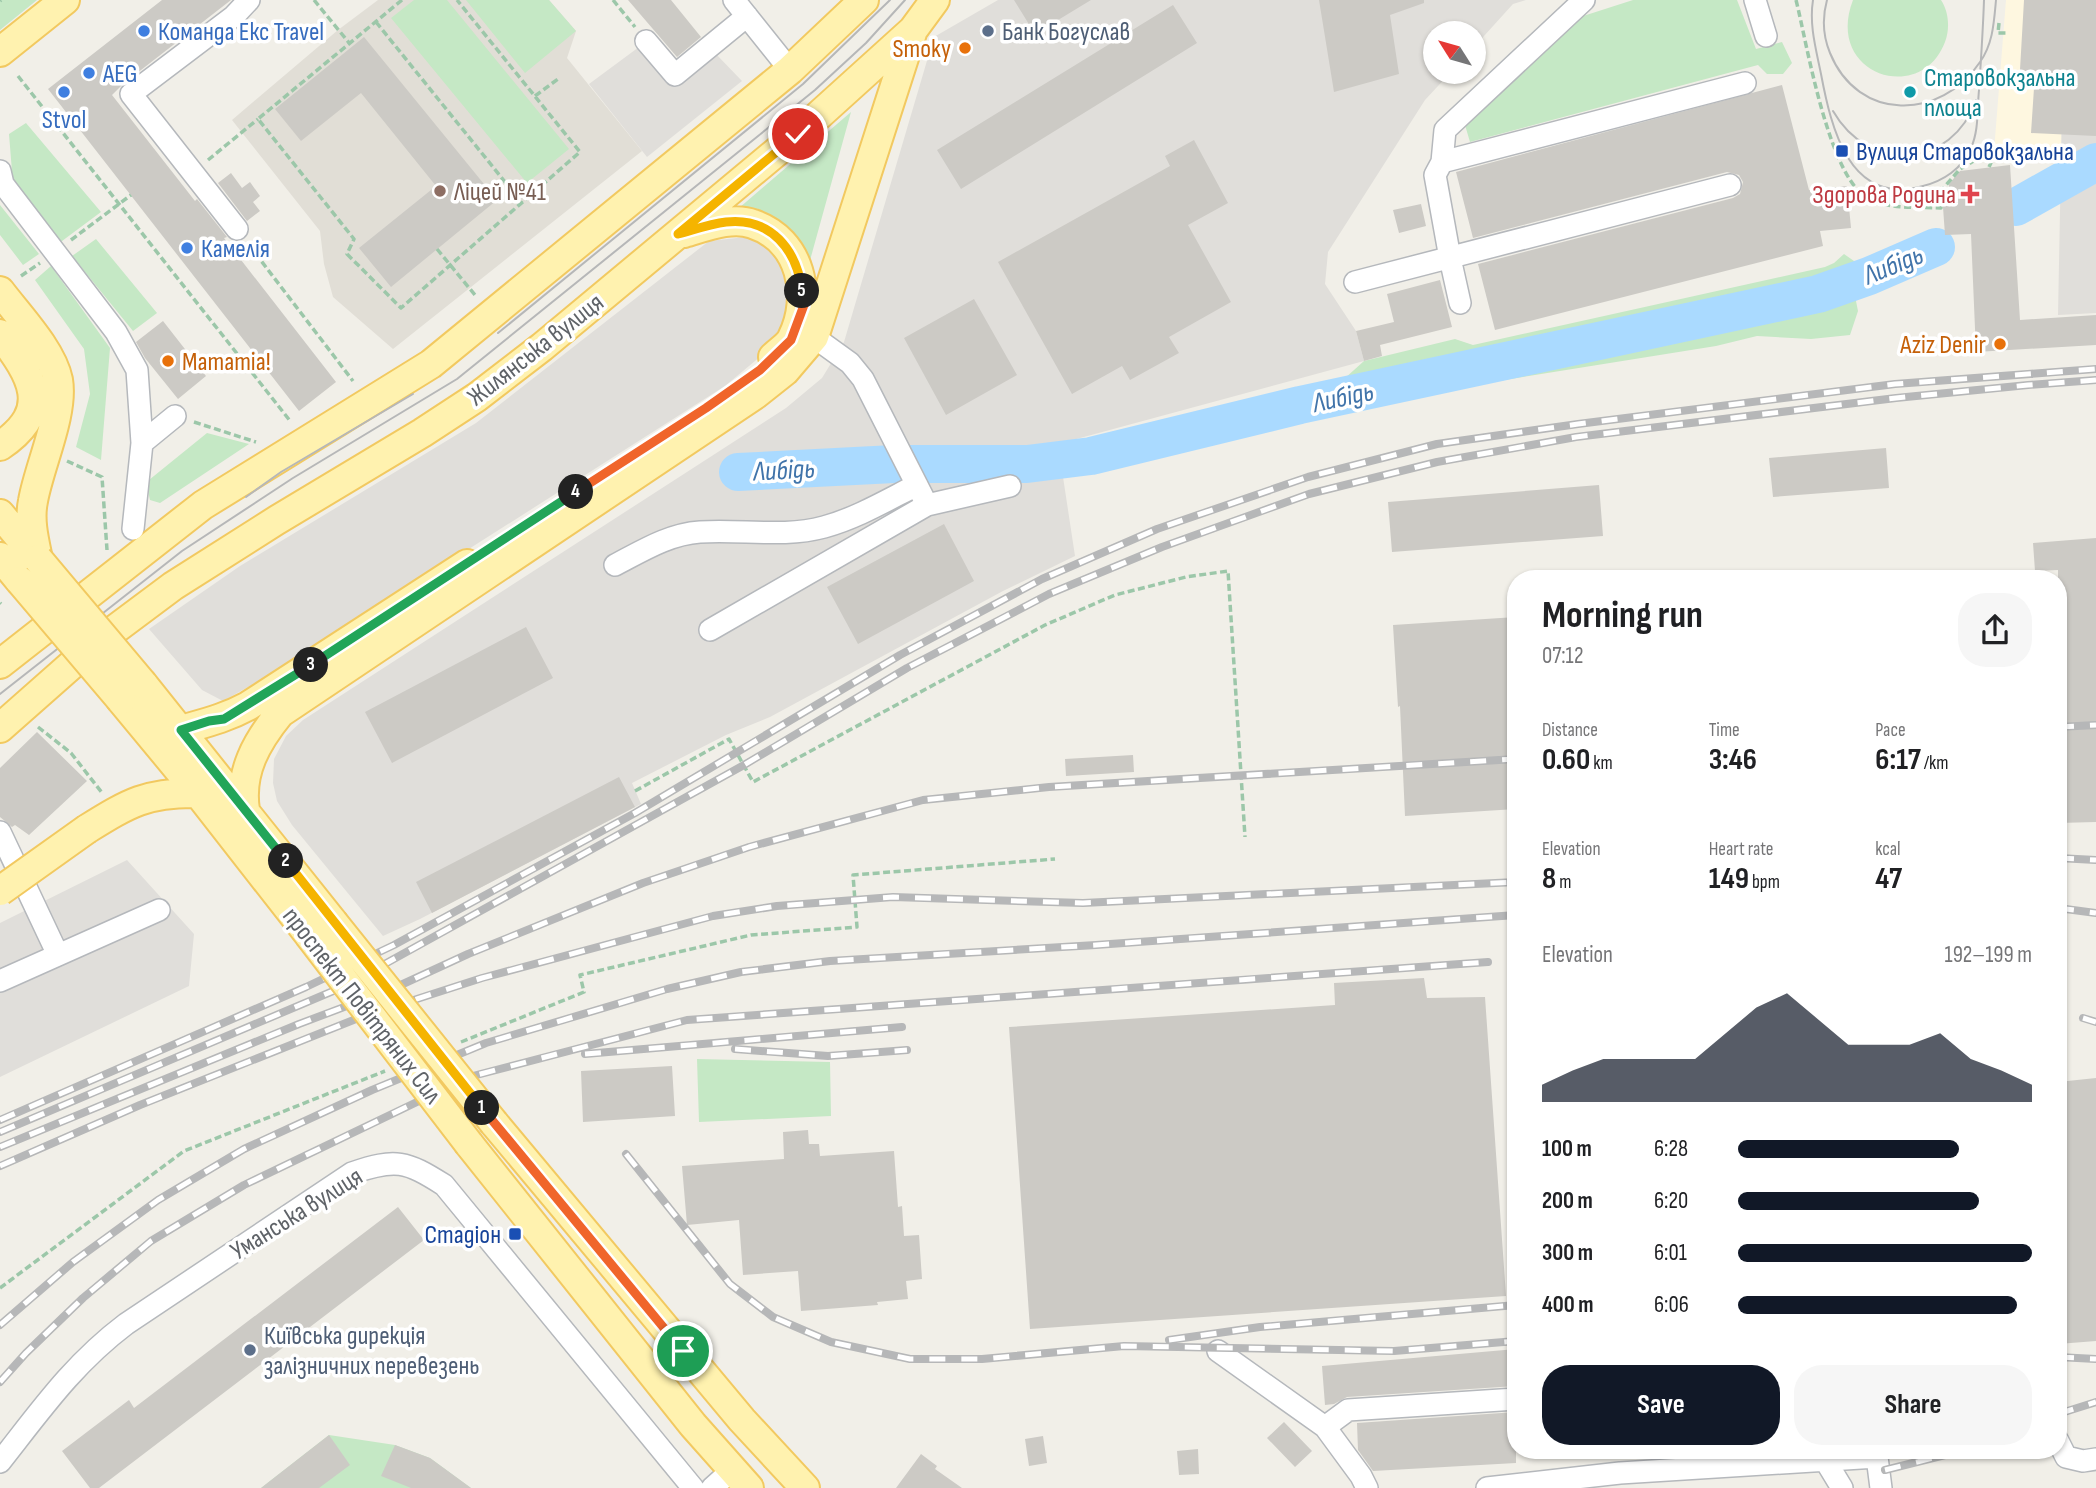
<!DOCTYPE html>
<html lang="en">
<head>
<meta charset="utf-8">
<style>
  body { margin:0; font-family:"Sofia Sans Condensed",sans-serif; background:#f6f6f6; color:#202124; height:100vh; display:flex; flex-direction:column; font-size:26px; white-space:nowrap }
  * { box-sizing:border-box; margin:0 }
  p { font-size:23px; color:#757577 }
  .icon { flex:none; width:38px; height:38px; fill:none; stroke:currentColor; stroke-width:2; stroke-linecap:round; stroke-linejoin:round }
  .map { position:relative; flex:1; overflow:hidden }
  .panel { position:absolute; left:1507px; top:570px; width:560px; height:889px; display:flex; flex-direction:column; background:#fff; border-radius:28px; box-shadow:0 2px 5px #0004 }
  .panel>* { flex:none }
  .needle { width:46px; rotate:307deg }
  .tools { position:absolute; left:1423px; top:21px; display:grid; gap:14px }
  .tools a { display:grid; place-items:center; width:63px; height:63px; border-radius:50%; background:#fff; box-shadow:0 2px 5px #0004; font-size:35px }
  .pin { position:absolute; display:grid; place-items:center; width:60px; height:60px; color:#fff; margin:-30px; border:4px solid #fff; border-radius:50%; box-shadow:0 2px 7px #0007 }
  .km { position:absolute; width:35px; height:35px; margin:-18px; border-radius:50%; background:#222; color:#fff; font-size:19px; line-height:35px; text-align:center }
  .round { display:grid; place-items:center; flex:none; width:74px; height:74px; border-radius:28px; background:#f6f6f6 }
  .overview { display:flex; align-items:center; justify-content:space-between; height:119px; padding:0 35px }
  h1 { font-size:38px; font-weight:700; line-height:52px }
  .metrics { display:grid; grid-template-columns:repeat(3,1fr); gap:10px; height:119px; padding:7px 35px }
  .metrics div { display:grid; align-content:center }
  .metrics b { font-size:30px; font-weight:700 }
  .metrics small { font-size:19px; font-weight:400 }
  .metrics p { font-size:19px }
  .chart { height:196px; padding:14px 35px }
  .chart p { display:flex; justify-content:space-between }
  .chart svg { width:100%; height:126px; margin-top:7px; fill:#111827; opacity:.7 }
  .action { display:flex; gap:14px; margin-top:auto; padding:14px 35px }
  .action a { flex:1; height:80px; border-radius:28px; background:#111827; color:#fff; font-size:28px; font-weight:700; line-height:80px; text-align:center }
  .action a+a { background:#f6f6f6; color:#202124 }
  ul { padding:0 35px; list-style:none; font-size:23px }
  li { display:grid; grid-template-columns:112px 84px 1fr; align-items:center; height:52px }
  li i { height:18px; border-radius:9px; background:#111827 }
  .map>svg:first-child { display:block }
</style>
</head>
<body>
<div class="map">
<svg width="2096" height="1488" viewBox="0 0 2096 1488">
  <rect width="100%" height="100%" fill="#f1efe8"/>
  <!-- commercial -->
  <path fill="#fef7e0" d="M2006 0H2096L2062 110 2061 157 1994 151Z"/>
  <!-- industrial -->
  <path fill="#e0deda" d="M998 0H1526L1513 4 1474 47V33H1435V72H1451L1425 100 1328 252 1325 284 1356 331 1364 361 1058 444 1075 556 1003 591 770 717 726 735 632 783 641 804 420 919 383 936 292 825 277 801 273 783 274 759 286 736 303 720 786 408 822 378 844 342 934 37Z
    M639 47 676 85 715 53 742 81 647 157 589 84Z
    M2062 109 2096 112V313L2058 315Z
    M746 237 770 248 791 272 796 312 779 341 725 386 282 668 223 701 202 690 149 629 240 566 476 423 709 241Z
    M127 860 194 934 189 986 0 1077V923Z"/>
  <!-- education -->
  <path fill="#e1ded6" d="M378 0H549L576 31 567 58 642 151 393 349 333 297 324 264 320 231 232 120 338 30Z"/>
  <!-- green -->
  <path fill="#c5e8c5" d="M0 0H37L0 30Z
    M414 0H447L569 149 527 183 391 18Z
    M466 0H549L576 31 525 73Z
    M1633 0H1737L1756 49 1782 42 1792 63 1783 74H1767L1758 65 1470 142 1465 125 1577 18Z
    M1853 0H1941C1949 12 1950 29 1945 42 1921 106 1824 75 1853 0Z
    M851 112 809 264 739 208Z
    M26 123 101 212 58 244 13 184 9 134Z
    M0 205 39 254 23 265 0 235Z
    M96 239 157 313 133 331 72 256Z
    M1844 254 1854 261 1853 286 1858 311 1850 335 1811 339 1757 336 1716 346 1461 387 1435 386 1396 397 1362 403 1338 404 1334 388 1364 361 1455 339 1473 345 1825 267 1834 263Z
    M51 266 110 348 101 460 76 447 90 394 84 349 35 280Z
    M207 433 249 444 160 503 150 500 147 487 149 480Z
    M697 1059 830 1062 831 1116 699 1122Z
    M329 1435 395 1445 430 1458 471 1488H261Z"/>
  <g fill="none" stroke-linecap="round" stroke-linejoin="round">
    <!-- river -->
    <path stroke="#aadaff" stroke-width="38" d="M2016 207 2096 162
      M738 472 894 464H1027L1091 456 1300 405 1818 294 1869 276 1936 247"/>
  </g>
  <!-- building -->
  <path fill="#cccac5" d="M162 0H231L123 84 112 95 195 201 197 199 227 237 224 238 336 382 299 411 48 89Z
    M628 0H671L701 37 677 57Z
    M1014 0H1091L1035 34Z
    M1319 0H1424V3L1390 15 1399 74 1334 92Z
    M2024 0H2096V136L2031 133 2034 88 2019 87Z
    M1173 5 1197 43 961 189 937 150Z
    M364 37 497 200 391 287 359 248 436 186 361 93 301 141 275 109Z
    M1782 85 1809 190 1847 186 1851 228 1820 231 1823 246 1495 330 1478 264 1733 198 1740 194 1743 182 1739 175 1727 172 1473 238 1456 172Z
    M1194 140 1228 203 1188 225 1231 302 1169 337 1179 353 1130 380 1122 366 1072 394 998 262 1170 166 1165 156Z
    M2010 165 2020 320 2096 315V345L1976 352 1971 234 1945 235 1942 193 1949 192V184L1960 171Z
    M231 173 242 188 250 182 260 196 253 202 260 211 247 221 218 183Z
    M1421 204 1426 226 1399 233 1393 210Z
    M1440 280 1452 327 1380 345 1382 356 1364 361 1356 331 1394 322 1387 294Z
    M974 299 1017 375 946 415 904 338Z
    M163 321 206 376 178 399 145 358 136 342Z
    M1886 448 1889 488 1773 497 1769 458Z
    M1599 485 1603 536 1392 552 1388 502Z
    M944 524 974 581 858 644 827 587Z
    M2096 538V822L2058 823V570L2035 571 2033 543Z
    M1516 617V809L1405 816 1400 706 1398 707 1393 625Z
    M526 627 553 678 392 763 365 712Z
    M37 732 87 781 29 835 15 825 12 827 0 817V768Z
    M1133 755 1134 772 1066 776 1065 759Z
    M619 777 635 807 432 913 416 882Z
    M1424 978 1427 998 1485 997 1506 1296 1030 1329 1009 1027 1335 1005 1334 983Z
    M672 1066 675 1116 583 1122 581 1071Z
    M2096 1078V1341L2058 1344V1082Z
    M808 1130 809 1144H819L820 1156 894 1151 898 1207 902 1206 904 1236 919 1235 922 1279 906 1281 908 1299 877 1302 878 1305 801 1311 798 1271 743 1275 739 1220 687 1225 682 1166 784 1159 783 1132Z
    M398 1207 424 1240 99 1488H90L62 1451 129 1400 134 1408Z
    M1516 1349V1386L1347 1397 1334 1404 1325 1405 1322 1366Z
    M1516 1412V1463L1373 1471 1358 1450 1357 1423Z
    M1284 1422 1312 1451 1295 1467 1267 1438Z
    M329 1435 350 1465 319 1488H261Z
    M1043 1436 1047 1463 1029 1466 1025 1439Z
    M395 1445 430 1458 471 1488H411L381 1476Z
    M1198 1449 1199 1474 1179 1475 1177 1451Z
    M921 1454 937 1466 935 1469 962 1488H896Z"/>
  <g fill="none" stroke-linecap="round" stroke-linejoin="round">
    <defs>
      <path id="minor" d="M734 0 790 70
        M1755 0 1766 36
        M646 41 675 75 747 16
        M1442 162 1745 83
        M0 171 3 184 116 332 137 370 142 443 133 529
        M237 229 131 94 234 16 249 0
        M1355 282 1730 185
        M1460 303 1450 258 1435 175 1442 162 1445 130 1584 0
        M814 337 850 363 863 379 923 497
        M142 443 175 416
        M615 565C642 551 669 534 700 532 741 529 783 538 824 527 857 518 887 500 917 485
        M710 630 927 505 1010 486
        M0 832 58 955
        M0 981 159 910
        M1218 1351 1325 1427 1361 1476 1367 1488
        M1325 1427 1348 1410 1516 1399
        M2058 1441 2066 1457 2083 1461 2096 1459
        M1825 1460 1842 1488
        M0 1462C41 1410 73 1364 126 1324L352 1173C396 1158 406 1161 444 1185L693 1488
        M712 1488 732 1470
        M1487 1488 1620 1473 1877 1457 1881 1488"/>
      <path id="major" d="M0 52 65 0
        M684 233C705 227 732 216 753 224 801 240 813 296 792 338 789 345 779 351 773 357
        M0 291C18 315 52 350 58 380 64 414 39 466 33 501 29 520 34 540 38 559
        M0 334C32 376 54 410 0 446
        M0 514 36 557
        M0 557 20 581
        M0 664 203 505 431 364 790 70 864 0
        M143 684 333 922
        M121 700 198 793 309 935
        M0 728 94 645 173 586 277 520 422 433 477 397 542 347 798 134 913 30 935 0
        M181 730C205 723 226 718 248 706L467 564
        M245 810C239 772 257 741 280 713L756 394 785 371 814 337 912 33
        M87 829C129 803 147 792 198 793
        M494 1123 742 1420 805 1488
        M469 1144 693 1425 749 1488"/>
    </defs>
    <!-- minor casing -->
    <use href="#minor" stroke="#b5b8bc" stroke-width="24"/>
    <!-- major casing -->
    <use href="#major" stroke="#f2c960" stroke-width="32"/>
    <!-- path -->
    <path stroke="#9cc7a9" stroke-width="3.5" stroke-dasharray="7 3.5" stroke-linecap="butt" d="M314 0 350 44
      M402 0 258 119 354 239 347 254 401 308 580 152 457 0
      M613 0 635 27
      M1796 0C1807 43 1829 183 1871 200 1891 209 1918 207 1941 208L1940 192 1960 169 1999 146 1989 167
      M0 1 1 0
      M376 22 522 203
      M1999 23 1998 33H2006
      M18 76 291 422
      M535 96 558 79
      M208 160 258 119
      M1861 191C1891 198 1909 201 1940 192
      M71 240 131 195
      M249 245 353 381
      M437 249 475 295
      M21 276 40 263
      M194 422 256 442
      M67 461 102 477 107 550
      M0 603 1 604
      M38 727 71 753 103 794
      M635 791 729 739 753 782 1045 625 1115 595 1186 577 1228 571 1245 837
      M461 1042 584 992 580 975 751 935 857 927 853 875 1055 859
      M0 1288 184 1151 385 1071"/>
    <!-- minor -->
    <use href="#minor" stroke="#fff" stroke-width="21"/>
    <!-- major -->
    <use href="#major" stroke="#fff2af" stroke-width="28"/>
    <!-- tram -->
    <path stroke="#b6b7b8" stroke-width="2" d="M1813 0C1809 25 1816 49 1821 74 1831 127 1849 207 1923 186 1943 181 1962 169 1971 148 1979 130 1977 110 1979 90 1981 60 1983 30 1984 0
      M1827 0C1822 18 1823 36 1830 53 1858 122 1941 121 1980 62 1993 44 1994 22 1996 0
      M1833 111C1869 174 1952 169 1976 100
      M498 333 803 84 890 0
      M246 497 281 472 413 394
      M0 694 182 551 293 478 457 379 815 90 866 43 905 0"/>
    <defs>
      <path id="rail" d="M2058 727 2096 725
        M2058 858 2096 860
        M2058 908 2096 913
        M2083 1018 2096 1022
        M735 1049 828 1056 907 1050
        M585 1054 902 1027
        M0 1120 306 987 394 945 635 813 900 655 1042 579 1157 529 1308 477 1437 444 1578 424 1895 384 2096 369
        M0 1132 345 986 744 765 907 668 1049 594 1162 547 1309 494 1437 462 1576 437 1896 398 2028 385 2096 380
        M0 1147 299 1024 392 989 468 954 643 883 749 847 923 800 1049 787 1516 759
        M626 1154 730 1284 773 1317 831 1342 910 1359H982L1124 1346 1394 1351 1516 1341
        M0 1166 140 1105 361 1017 482 978 713 916 777 906 893 897 1083 903 1516 882
        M0 1325 73 1262 158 1200 244 1149 372 1090 486 1043 667 989 741 972 830 961 1096 945 1516 915
        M1169 1340 1260 1327 1516 1305
        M2058 1357 2096 1359
        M0 1382 26 1353 83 1298 151 1241 244 1185 469 1077 687 1020 1488 962
        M2058 1414 2096 1402
        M1885 1470 1961 1451"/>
    </defs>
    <!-- rail casing -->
    <use href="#rail" stroke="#b6b7b8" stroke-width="8"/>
    <!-- rail -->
    <use href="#rail" stroke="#fff" stroke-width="5" stroke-dasharray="16" stroke-linecap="butt"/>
    <defs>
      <path id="major-bridge" d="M38 559 143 684
        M20 581 121 700
        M0 891 87 829
        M333 922 494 1123
        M309 935 469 1144"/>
    </defs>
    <!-- major-bridge casing -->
    <use href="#major-bridge" stroke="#f2c960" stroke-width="32" stroke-linecap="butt"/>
    <!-- major-bridge -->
    <use href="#major-bridge" stroke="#fff2af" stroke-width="28"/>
  </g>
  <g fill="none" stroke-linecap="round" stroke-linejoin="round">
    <defs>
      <path id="split-1" d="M482 1108 683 1351"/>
      <path id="split-2" d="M286 861 482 1108"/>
      <path id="split-3" d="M286 861 181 730 209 721 224 719 311 665"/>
      <path id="split-4" d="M311 665 576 492"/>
      <path id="split-5" d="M576 492 706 408 760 370 791 340 804 305 802 291"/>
      <path id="split-6" d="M798 134 678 234C693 230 710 224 726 222 771 217 797 250 802 291"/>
    </defs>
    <!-- split-1 casing -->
    <use href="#split-1" stroke="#fff" stroke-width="14"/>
    <!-- split-2 casing -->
    <use href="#split-2" stroke="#fff" stroke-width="14"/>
    <!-- split-3 casing -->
    <use href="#split-3" stroke="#fff" stroke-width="14"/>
    <!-- split-4 casing -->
    <use href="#split-4" stroke="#fff" stroke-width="14"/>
    <!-- split-5 casing -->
    <use href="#split-5" stroke="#fff" stroke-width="14"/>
    <!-- split-6 casing -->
    <use href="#split-6" stroke="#fff" stroke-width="14"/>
    <!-- split-1 -->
    <use href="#split-1" stroke="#f0652b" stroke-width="9"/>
    <!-- split-2 -->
    <use href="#split-2" stroke="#f5b400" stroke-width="9"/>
    <!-- split-3 -->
    <use href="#split-3" stroke="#22a559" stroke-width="9"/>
    <!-- split-4 -->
    <use href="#split-4" stroke="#22a559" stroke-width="9"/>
    <!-- split-5 -->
    <use href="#split-5" stroke="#f0652b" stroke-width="9"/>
    <!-- split-6 -->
    <use href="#split-6" stroke="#f5b400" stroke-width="9"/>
  </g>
  <!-- markers -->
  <g fill="#3f7fe0" stroke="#fff" stroke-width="2.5">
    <circle cx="144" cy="31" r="7"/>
    <circle cx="89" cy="73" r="7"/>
    <circle cx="64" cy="92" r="7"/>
    <circle cx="187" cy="248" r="7"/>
  </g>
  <g fill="#5c6f8a" stroke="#fff" stroke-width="2.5">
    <circle cx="988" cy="31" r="7"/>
    <circle cx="250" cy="1350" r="7"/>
  </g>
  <g fill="#e8710a" stroke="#fff" stroke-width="2.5">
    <circle cx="965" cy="48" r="7"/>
    <circle cx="2000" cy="344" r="7"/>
    <circle cx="168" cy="361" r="7"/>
  </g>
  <circle fill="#0f9aa8" stroke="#fff" stroke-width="2.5" cx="1910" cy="92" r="7"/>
  <g fill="#1a4fb4" stroke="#fff" stroke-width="2.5">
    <rect x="1835" y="144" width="14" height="14" rx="3.5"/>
    <rect x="508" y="1227" width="14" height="14" rx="3.5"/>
  </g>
  <circle fill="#8d6e63" stroke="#fff" stroke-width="2.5" cx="440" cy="191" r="7"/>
  <path fill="#e0444e" stroke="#fff" stroke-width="2.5" d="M1966.5 183.5h7v7h7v7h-7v7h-7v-7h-7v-7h7z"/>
  <g text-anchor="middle" stroke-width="7" stroke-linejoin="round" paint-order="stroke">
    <!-- shop labels -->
    <g font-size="26" fill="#366cbe" stroke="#fff" text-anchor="start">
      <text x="158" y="40">Команда Екс Travel</text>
      <text x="103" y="82">AEG</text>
      <text x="64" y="128" text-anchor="middle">Stvol</text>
      <text x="201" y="257">Камелія</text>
    </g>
    <!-- service labels -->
    <g font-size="26" fill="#4e5e75" stroke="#fff" text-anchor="start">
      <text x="1002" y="40">Банк Богуслав</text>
      <text x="264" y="1344">Київська дирекція<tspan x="264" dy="30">залізничних перевезень</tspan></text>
    </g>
    <!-- food labels -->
    <g font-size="26" fill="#c56008" stroke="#fff" text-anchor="end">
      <text x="951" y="57">Smoky</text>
      <text x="1986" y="353">Aziz Denir</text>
      <text x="182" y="370" text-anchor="start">Mamamia!</text>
    </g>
    <!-- culture labels -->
    <g font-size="26" fill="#0d838f" stroke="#fff" text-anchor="start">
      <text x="1924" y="86">Старовокзальна<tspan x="1924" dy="30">площа</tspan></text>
    </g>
    <!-- transit labels -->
    <g font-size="26" fill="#164399" stroke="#fff" text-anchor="start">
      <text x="1856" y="160">Вулиця Старовокзальна</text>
      <text x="501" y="1243" text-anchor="end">Стадіон</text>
    </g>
    <!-- education labels -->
    <g font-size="26" fill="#785e54" stroke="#fff" text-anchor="start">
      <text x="454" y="200">Ліцей №41</text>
    </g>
    <!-- health labels -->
    <g font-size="26" fill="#be3a42" stroke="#fff" text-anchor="end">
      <text x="1956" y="203">Здорова Родина</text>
    </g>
    <!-- street labels -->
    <g font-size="26" fill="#5f6368" stroke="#fff">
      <text transform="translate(535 349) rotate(-38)" y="9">Жилянська вулиця</text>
      <text transform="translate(363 1005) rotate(52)" y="9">проспект Повітряних Сил</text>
      <text transform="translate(296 1213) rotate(-32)" y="9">Уманська вулиця</text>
    </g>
    <!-- water labels -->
    <g font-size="28" font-style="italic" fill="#4174aa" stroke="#fff">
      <text transform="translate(1893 264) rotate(-22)" y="10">Либідь</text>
      <text transform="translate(1343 396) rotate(-12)" y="10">Либідь</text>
      <text transform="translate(784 469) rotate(-3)" y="10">Либідь</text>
    </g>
  </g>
</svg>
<div class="tools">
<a><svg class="needle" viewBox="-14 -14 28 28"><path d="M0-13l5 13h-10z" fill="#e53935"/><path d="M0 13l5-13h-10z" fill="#757577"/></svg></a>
</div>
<div class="pin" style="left:683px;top:1351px;background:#1e9e55"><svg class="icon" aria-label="arrive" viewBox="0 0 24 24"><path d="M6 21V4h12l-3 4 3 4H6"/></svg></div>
<div class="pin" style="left:798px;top:134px;background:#d93025"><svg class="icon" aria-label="check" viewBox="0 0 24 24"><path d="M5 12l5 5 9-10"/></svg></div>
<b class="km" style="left:482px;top:1108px">1</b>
<b class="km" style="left:286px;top:861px">2</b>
<b class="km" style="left:311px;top:665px">3</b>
<b class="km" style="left:576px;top:492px">4</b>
<b class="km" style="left:802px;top:291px">5</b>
<section class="panel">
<div class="overview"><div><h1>Morning run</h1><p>07:12</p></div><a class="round"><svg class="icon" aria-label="share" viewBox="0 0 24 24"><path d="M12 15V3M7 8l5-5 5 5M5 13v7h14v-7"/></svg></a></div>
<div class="metrics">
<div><p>Distance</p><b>0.60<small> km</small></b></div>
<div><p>Time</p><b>3:46</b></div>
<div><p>Pace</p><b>6:17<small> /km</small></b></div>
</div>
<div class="metrics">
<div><p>Elevation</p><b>8<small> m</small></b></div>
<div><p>Heart rate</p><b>149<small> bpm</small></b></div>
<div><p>kcal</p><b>47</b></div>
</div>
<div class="chart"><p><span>Elevation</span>192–199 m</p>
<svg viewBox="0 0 160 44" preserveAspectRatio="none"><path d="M0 44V38L10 33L20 29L30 29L40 29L50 29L60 20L70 11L80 6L90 15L100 24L110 24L120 24L130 20L140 29L150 33L160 38V44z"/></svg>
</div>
<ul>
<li><b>100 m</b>6:28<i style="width:75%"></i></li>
<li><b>200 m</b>6:20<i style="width:82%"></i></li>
<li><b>300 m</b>6:01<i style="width:100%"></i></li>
<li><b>400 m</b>6:06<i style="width:95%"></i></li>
</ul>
<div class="action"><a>Save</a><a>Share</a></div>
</section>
</div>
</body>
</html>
